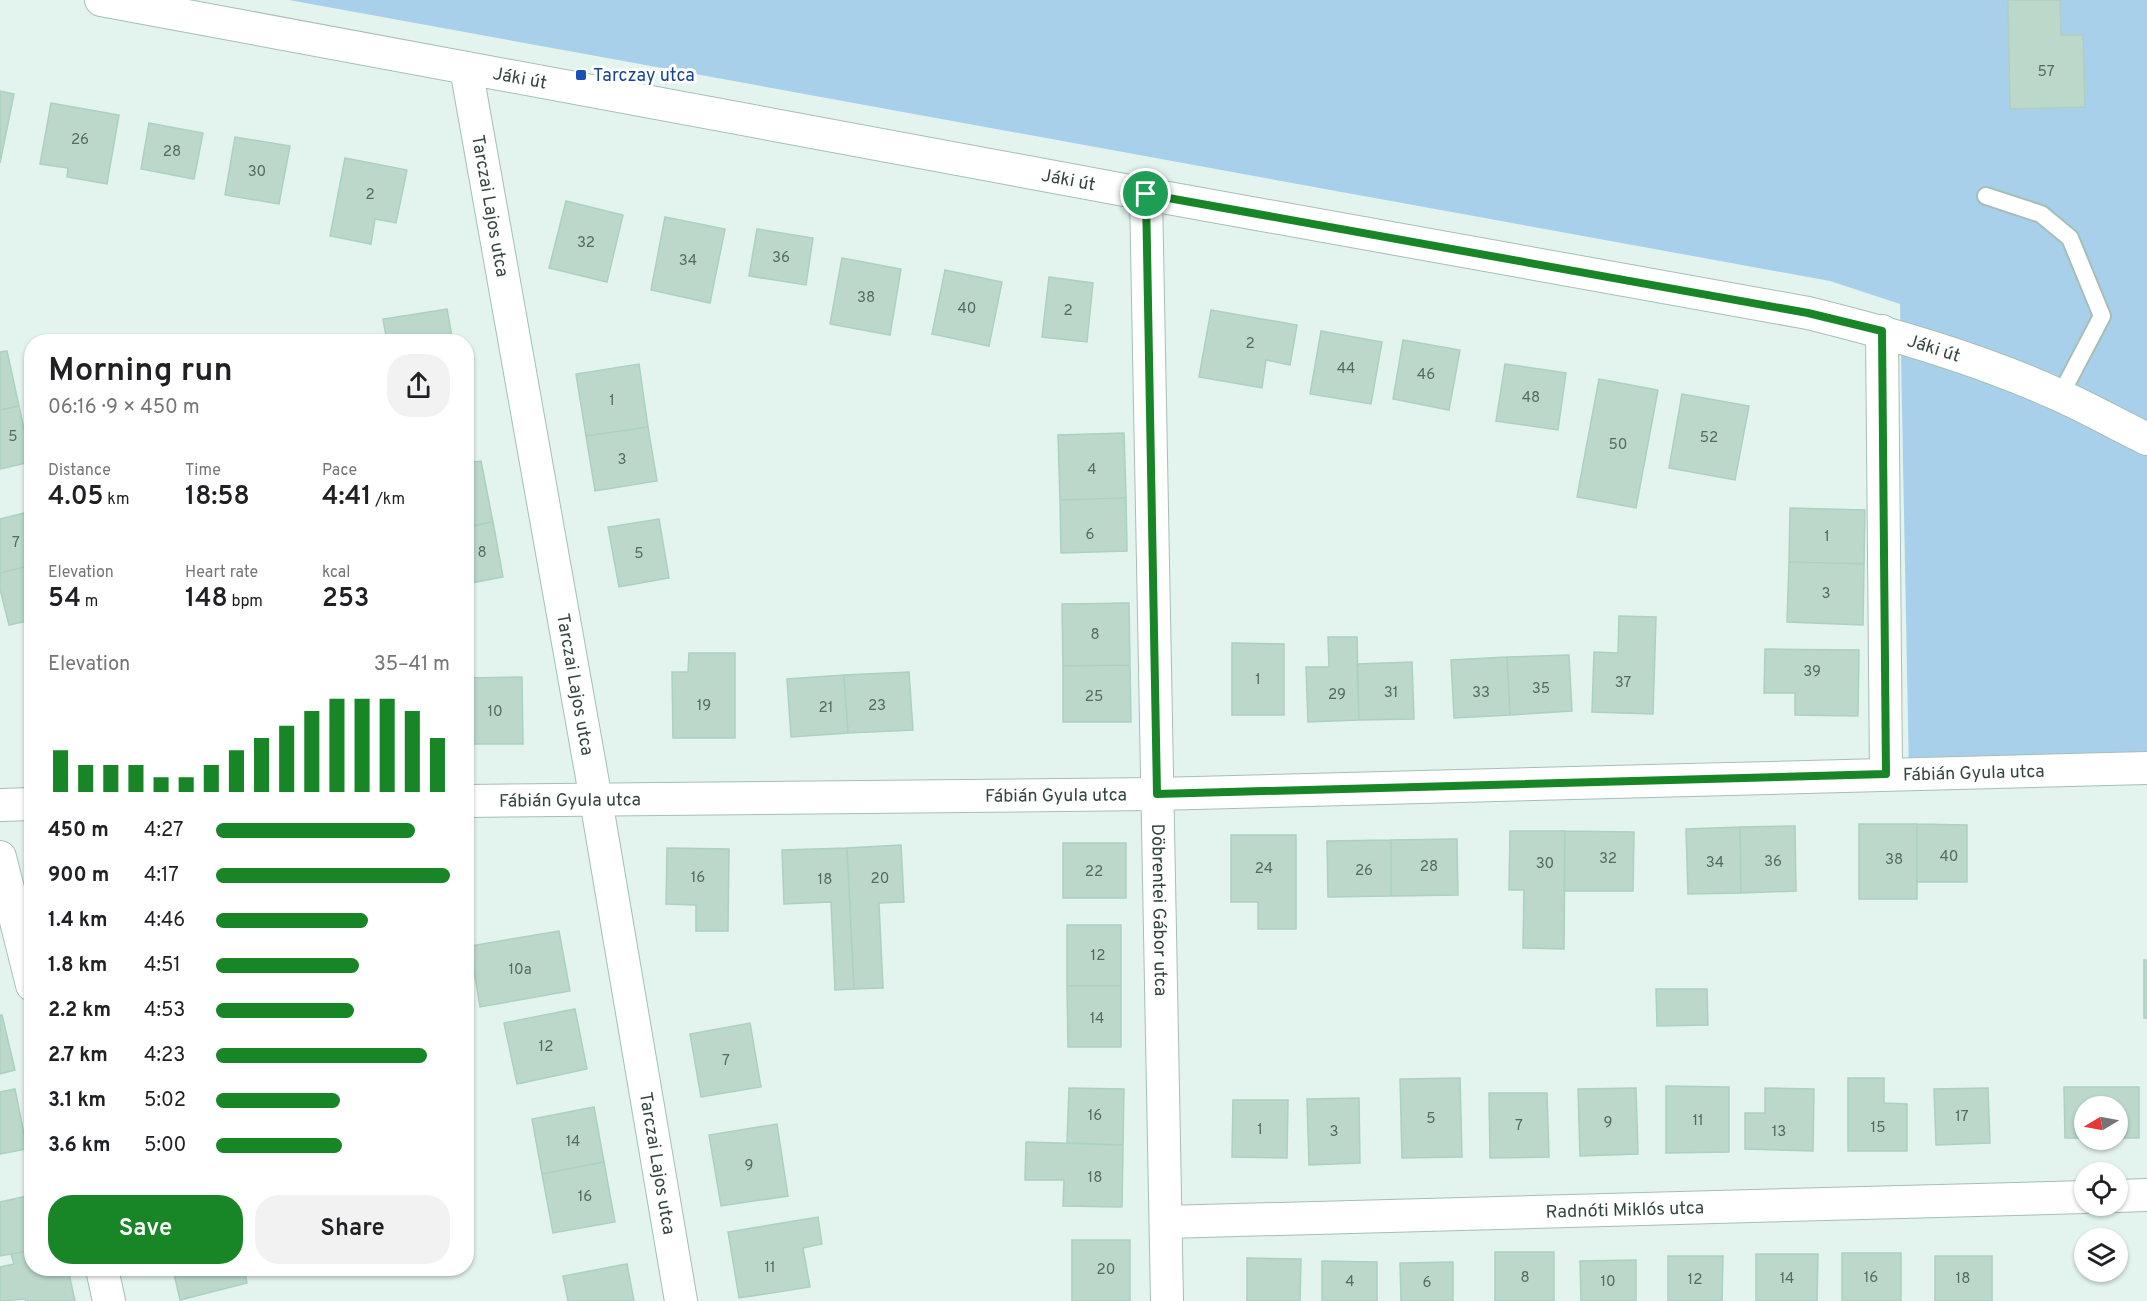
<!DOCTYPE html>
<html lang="en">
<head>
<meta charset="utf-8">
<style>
  body { margin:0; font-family:Overpass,sans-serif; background:#f2f2f2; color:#202124; height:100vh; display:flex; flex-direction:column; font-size:22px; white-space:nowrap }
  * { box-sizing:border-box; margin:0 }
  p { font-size:20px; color:#757577 }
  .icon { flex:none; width:33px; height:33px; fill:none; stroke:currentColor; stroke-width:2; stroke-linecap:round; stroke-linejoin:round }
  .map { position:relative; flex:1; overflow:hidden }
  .side { position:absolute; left:24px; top:334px; width:450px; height:942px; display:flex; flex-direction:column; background:#fff; border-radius:24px; box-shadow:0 2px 4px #0004 }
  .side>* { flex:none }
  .needle { width:39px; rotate:260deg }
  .tools { position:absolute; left:2074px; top:1096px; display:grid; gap:12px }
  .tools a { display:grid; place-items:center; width:54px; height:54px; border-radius:50%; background:#fff; box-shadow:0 2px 4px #0004; font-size:30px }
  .pin { position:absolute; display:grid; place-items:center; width:51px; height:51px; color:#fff; margin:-26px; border:3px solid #fff; border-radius:50%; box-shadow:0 2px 6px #0007 }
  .round { display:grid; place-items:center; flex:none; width:63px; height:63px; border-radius:24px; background:#f2f2f2 }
  .overview { display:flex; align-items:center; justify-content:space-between; height:102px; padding:0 24px }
  h1 { font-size:33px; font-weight:600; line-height:45px }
  .figures { display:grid; grid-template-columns:repeat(3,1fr); gap:9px; height:102px; padding:6px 24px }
  .figures div { display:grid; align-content:center }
  .figures b { font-size:26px; font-weight:600 }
  .figures small { font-size:16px; font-weight:400 }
  .figures p { font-size:16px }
  .chart { height:168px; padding:12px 24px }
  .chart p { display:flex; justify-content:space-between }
  .chart svg { width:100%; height:108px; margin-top:6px; stroke:#188526; stroke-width:6 }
  .cta { display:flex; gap:12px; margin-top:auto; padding:12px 24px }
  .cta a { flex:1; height:69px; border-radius:24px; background:#188526; color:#fff; font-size:24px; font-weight:600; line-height:69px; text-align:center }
  .cta a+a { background:#f2f2f2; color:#202124 }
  ul { padding:0 24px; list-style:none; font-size:20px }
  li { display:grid; grid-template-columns:96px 72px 1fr; align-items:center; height:45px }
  li i { height:15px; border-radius:8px; background:#188526 }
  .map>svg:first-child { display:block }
</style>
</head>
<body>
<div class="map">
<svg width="2147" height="1301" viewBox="0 0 2147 1301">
  <rect width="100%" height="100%" fill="#e3f3ee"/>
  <!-- green -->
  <path fill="#a8d0eb" d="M289 0H2147V754L1909 774 1900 304 1830 281Z"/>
  <!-- building -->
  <path fill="#bbd8cb" stroke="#abd1c0" stroke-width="1.5" d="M2008 0H2060L2061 35H2083L2085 107 2010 109Z
    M0 91 14 94 0 163Z
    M51 103 119 115 107 184 67 177 68 168 40 164Z
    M149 123 203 133 194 179 141 169Z
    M235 137 290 146 279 204 225 195Z
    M345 158 407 170 396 223 375 219 371 244 330 236Z
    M566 201 623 215 607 282 549 268Z
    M665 217 725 229 710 303 651 290Z
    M757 229 813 238 806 285 749 276Z
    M842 258 901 269 890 335 830 324Z
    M945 270 1002 282 989 346 932 334Z
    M1049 277 1093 283 1087 342 1042 337Z
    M447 309 453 342H387L383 319Z
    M1211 310 1297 325 1290 365 1266 360 1262 388 1199 377Z
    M1321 331 1382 342 1371 404 1310 394Z
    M1403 340 1460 350 1449 410 1393 399Z
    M7 351 19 406 0 410V352Z
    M639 364 648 427 586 436 576 374Z
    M1505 364 1566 373 1558 430 1496 421Z
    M1599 379 1658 390 1636 508 1577 497Z
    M1682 394 1749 406 1735 480 1669 468Z
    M19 406 31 462 0 469V410Z
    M648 427 657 481 595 491 586 436Z
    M1124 433 1126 498 1060 500 1058 435Z
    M481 461 493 522 466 527V463Z
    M1126 498 1127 551 1061 553 1060 500Z
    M1790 508 1865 510 1864 564 1789 562Z
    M32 511V565L0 573V519Z
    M659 519 669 578 619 587 608 527Z
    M493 522 503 577 466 584V527Z
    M1789 562 1864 564 1863 625 1787 622Z
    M32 565V620L9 625 0 589V573Z
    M1129 603 1130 665 1063 666 1062 604Z
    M1619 616 1656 617 1653 714 1592 712 1594 652 1618 653Z
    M1328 637H1357L1359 720 1308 722 1306 667H1329Z
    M1232 643 1284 644V715H1232Z
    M1765 649 1859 650 1858 716 1795 715V693H1764Z
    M689 653H735V738H673L672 672H688Z
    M1569 655 1572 711 1510 715 1507 657Z
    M1507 657 1510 715 1454 718 1451 660Z
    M1412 662 1414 719 1359 720 1357 664Z
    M1130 665 1131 722H1063V666Z
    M909 672 913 730 848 733 844 675Z
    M844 675 848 733 791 737 787 679Z
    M522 677 523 744H466V678Z
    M1859 824H1917V899H1859Z
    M1917 824 1967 825V882H1917Z
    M1795 826 1796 891 1741 893 1740 827Z
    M1740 827 1741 893 1688 894 1686 829Z
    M1510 831H1565L1564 949 1523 948 1524 890H1509Z
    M1565 831 1634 832 1633 891H1564Z
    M1231 835H1296V929H1258V902H1231Z
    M1457 839 1458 895 1391 896V840Z
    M1391 840V896L1328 897 1327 841Z
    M1063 843H1126V898H1063Z
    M901 845 904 902 879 903 883 988 854 989 847 848Z
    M667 848 729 849 728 931H696V905L666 904Z
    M847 848 854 989 835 990 831 902 784 904 782 850Z
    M1067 925H1121V986H1067Z
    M559 931 570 991 480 1007 470 946Z
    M2144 960H2147V1018H2144Z
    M1067 986H1121V1047H1068Z
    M1656 989H1707L1708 1025 1657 1026Z
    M575 1009 587 1069 517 1084 504 1023Z
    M0 1015H2L15 1070 0 1074Z
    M750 1023 761 1087 701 1097 690 1034Z
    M1460 1078 1462 1157 1402 1158 1400 1079Z
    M1848 1078H1884V1103L1907 1104V1151H1848Z
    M1666 1086 1729 1087V1152L1666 1153Z
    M2064 1087H2139V1138H2118V1107H2085V1138H2065Z
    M1069 1088 1124 1089 1123 1145 1067 1143Z
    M1636 1088 1638 1154 1580 1156 1578 1089Z
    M1765 1088 1814 1089 1813 1151 1745 1149V1113H1765Z
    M1988 1088 1990 1143 1936 1145 1934 1089Z
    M15 1089 27 1149 0 1154V1092Z
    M1489 1093H1547L1549 1157 1490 1158Z
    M1359 1098 1360 1163 1309 1165 1307 1099Z
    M1233 1100H1288L1287 1158 1232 1157Z
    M594 1107 604 1162 542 1174 532 1119Z
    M777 1124 788 1196 721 1206 709 1135Z
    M1026 1142 1123 1145 1122 1207 1063 1206 1064 1180H1025Z
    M604 1162 615 1222 553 1233 542 1174Z
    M32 1195V1250L0 1256V1202Z
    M818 1217 822 1244 803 1248 810 1287 739 1298 728 1232Z
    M1072 1240H1130V1301H1072Z
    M32 1250V1269H68L75 1301H26L25 1299 0 1301V1267L14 1264 11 1254Z
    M1495 1252H1554V1301H1495Z
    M1842 1253H1901V1301H1842Z
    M1756 1254H1818L1817 1301H1756Z
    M1668 1256H1723L1722 1301H1668Z
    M1935 1256H1992V1301H1935Z
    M1247 1258 1301 1259 1300 1301H1247Z
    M1636 1260V1301H1581L1580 1261Z
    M1322 1261 1377 1262V1301H1322Z
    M1453 1262V1301H1401L1400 1263Z
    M627 1264 634 1301H568L563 1276Z
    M173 1269H244L247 1283 180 1300Z"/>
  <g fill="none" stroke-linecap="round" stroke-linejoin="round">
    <defs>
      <path id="service" d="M1986 196 2041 214 2070 238 2102 316 2060 396"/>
      <g id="minor">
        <path id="s1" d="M101 0 1146 194 1808 313C1893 334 1980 359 2061 396 2090 409 2118 425 2147 439"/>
        <path id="s2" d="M466 68 596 800 681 1301"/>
        <path id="s3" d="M1146 194 1167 1301"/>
        <path d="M1882 331 1886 774"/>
        <path id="s4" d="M466 801 1157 794 2147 768"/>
        <path d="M0 805 32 804"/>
        <path d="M0 857 32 985"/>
        <path d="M2118 1196 2147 1195"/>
        <path id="s5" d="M1166 1222 2085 1197"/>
        <path d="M102 1269 109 1301"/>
      </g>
    </defs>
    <!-- service casing -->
    <use href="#service" stroke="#a5bfb5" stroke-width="20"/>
    <!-- minor casing -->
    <use href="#minor" stroke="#a5bfb5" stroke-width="34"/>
    <!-- service -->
    <use href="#service" stroke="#fff" stroke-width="16"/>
    <!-- minor -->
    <use href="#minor" stroke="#fff" stroke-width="32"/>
  </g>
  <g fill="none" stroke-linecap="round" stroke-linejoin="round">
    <defs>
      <path id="route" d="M1146 194 1808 313 1882 331 1886 774 1157 794Z"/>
    </defs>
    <!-- route casing -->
    <use href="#route" stroke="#fff" stroke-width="12"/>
    <!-- route -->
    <use href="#route" stroke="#188526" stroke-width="8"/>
  </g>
  <!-- markers -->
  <rect fill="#1a4fb4" stroke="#fff" stroke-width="2" x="575" y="69" width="12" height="12" rx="3"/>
  <g text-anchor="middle" stroke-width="6" stroke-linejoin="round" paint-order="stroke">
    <!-- number labels -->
    <g font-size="15" fill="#556a60">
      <text x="2046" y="76">57</text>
      <text x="80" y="144">26</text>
      <text x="172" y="156">28</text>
      <text x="257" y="176">30</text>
      <text x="370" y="199">2</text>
      <text x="586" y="247">32</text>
      <text x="781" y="262">36</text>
      <text x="688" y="265">34</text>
      <text x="866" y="302">38</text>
      <text x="967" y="313">40</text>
      <text x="1068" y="315">2</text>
      <text x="1250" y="348">2</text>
      <text x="1346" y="373">44</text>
      <text x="1426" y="379">46</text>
      <text x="1531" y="402">48</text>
      <text x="612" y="405">1</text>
      <text x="13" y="441">5</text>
      <text x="1709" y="442">52</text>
      <text x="1618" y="449">50</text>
      <text x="622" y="464">3</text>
      <text x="1092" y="474">4</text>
      <text x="1090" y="539">6</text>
      <text x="1827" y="541">1</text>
      <text x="16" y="547">7</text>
      <text x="482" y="557">8</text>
      <text x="639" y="558">5</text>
      <text x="1826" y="598">3</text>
      <text x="1095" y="639">8</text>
      <text x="1812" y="676">39</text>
      <text x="1258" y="684">1</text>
      <text x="1623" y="687">37</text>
      <text x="1541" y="693">35</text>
      <text x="1391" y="697">31</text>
      <text x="1481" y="697">33</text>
      <text x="1337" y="699">29</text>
      <text x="1094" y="701">25</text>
      <text x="704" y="710">19</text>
      <text x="877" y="710">23</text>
      <text x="826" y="712">21</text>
      <text x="495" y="716">10</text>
      <text x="1949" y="861">40</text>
      <text x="1608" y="863">32</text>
      <text x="1894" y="864">38</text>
      <text x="1773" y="866">36</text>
      <text x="1715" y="867">34</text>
      <text x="1545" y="868">30</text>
      <text x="1429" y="871">28</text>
      <text x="1264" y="873">24</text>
      <text x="1364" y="875">26</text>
      <text x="1094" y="876">22</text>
      <text x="698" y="882">16</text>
      <text x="880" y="883">20</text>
      <text x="825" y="884">18</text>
      <text x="1098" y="960">12</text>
      <text x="520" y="974">10a</text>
      <text x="1097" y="1023">14</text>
      <text x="546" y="1051">12</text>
      <text x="726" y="1065">7</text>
      <text x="1095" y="1120">16</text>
      <text x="1962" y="1121">17</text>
      <text x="1431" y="1123">5</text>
      <text x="1698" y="1125">11</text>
      <text x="1608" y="1127">9</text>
      <text x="1519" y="1130">7</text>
      <text x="1878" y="1132">15</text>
      <text x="1260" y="1134">1</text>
      <text x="1334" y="1136">3</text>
      <text x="1779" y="1136">13</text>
      <text x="573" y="1146">14</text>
      <text x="749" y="1170">9</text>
      <text x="1095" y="1182">18</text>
      <text x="585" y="1201">16</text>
      <text x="770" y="1272">11</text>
      <text x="1106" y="1274">20</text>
      <text x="1525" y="1282">8</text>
      <text x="1871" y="1282">16</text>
      <text x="1787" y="1283">14</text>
      <text x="1963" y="1283">18</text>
      <text x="1695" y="1284">12</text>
      <text x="1350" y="1286">4</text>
      <text x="1608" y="1286">10</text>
      <text x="1427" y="1287">6</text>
    </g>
    <!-- transit labels -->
    <g font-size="18" fill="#164399" stroke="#fff" text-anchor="start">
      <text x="593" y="81">Tarczay utca</text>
    </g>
    <!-- street labels -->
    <g font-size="18" fill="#33453d" stroke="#fff">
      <text dy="6" stroke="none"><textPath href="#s1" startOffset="426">Jáki út</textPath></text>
      <text dy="6" stroke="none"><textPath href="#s1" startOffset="984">Jáki út</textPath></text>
      <text dy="6" stroke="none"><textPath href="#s2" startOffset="140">Tarczai Lajos utca</textPath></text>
      <text dy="6" stroke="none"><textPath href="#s1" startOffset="1866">Jáki út</textPath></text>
      <text dy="6" stroke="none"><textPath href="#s2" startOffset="626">Tarczai Lajos utca</textPath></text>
      <text dy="6" stroke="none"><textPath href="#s4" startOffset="1508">Fábián Gyula utca</textPath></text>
      <text dy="6" stroke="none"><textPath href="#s4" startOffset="590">Fábián Gyula utca</textPath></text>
      <text dy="6" stroke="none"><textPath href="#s4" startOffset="104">Fábián Gyula utca</textPath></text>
      <text dy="6" stroke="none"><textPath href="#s3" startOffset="716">Döbrentei Gábor utca</textPath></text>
      <text dy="6" stroke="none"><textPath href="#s2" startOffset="1112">Tarczai Lajos utca</textPath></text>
      <text dy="6" stroke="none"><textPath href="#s5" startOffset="459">Radnóti Miklós utca</textPath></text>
    </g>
  </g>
</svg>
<div class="tools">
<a><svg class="needle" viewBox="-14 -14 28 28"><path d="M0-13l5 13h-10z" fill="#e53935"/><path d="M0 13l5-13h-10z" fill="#757577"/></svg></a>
<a><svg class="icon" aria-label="locate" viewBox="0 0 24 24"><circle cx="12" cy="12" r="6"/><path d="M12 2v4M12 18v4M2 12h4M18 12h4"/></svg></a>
<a><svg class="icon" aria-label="layers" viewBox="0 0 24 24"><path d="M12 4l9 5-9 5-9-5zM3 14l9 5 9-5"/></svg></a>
</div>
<div class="pin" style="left:1146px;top:194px;background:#1e9e55"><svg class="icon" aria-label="arrive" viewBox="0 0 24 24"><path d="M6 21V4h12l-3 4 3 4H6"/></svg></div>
<section class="side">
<div class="overview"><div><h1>Morning run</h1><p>06:16 · 9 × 450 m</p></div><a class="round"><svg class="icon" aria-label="share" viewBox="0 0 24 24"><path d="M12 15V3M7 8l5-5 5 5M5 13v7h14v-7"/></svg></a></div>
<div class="figures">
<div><p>Distance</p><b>4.05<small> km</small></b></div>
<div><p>Time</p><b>18:58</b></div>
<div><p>Pace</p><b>4:41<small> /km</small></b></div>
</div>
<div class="figures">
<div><p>Elevation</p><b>54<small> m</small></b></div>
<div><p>Heart rate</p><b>148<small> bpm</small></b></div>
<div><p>kcal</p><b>253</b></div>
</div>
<div class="chart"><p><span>Elevation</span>35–41 m</p>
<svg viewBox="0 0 160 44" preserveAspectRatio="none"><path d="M5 44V27M15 44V33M25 44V33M35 44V33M45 44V38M55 44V38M65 44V33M75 44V27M85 44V22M95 44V17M105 44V11M115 44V6M125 44V6M135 44V6M145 44V11M155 44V22"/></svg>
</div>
<ul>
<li><b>450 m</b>4:27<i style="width:85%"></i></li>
<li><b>900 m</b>4:17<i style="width:100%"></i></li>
<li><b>1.4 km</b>4:46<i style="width:65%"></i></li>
<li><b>1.8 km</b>4:51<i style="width:61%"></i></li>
<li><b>2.2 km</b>4:53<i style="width:59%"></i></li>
<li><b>2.7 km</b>4:23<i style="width:90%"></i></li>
<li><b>3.1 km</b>5:02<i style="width:53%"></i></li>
<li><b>3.6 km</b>5:00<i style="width:54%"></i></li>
</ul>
<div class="cta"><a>Save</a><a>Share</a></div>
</section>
</div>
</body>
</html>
